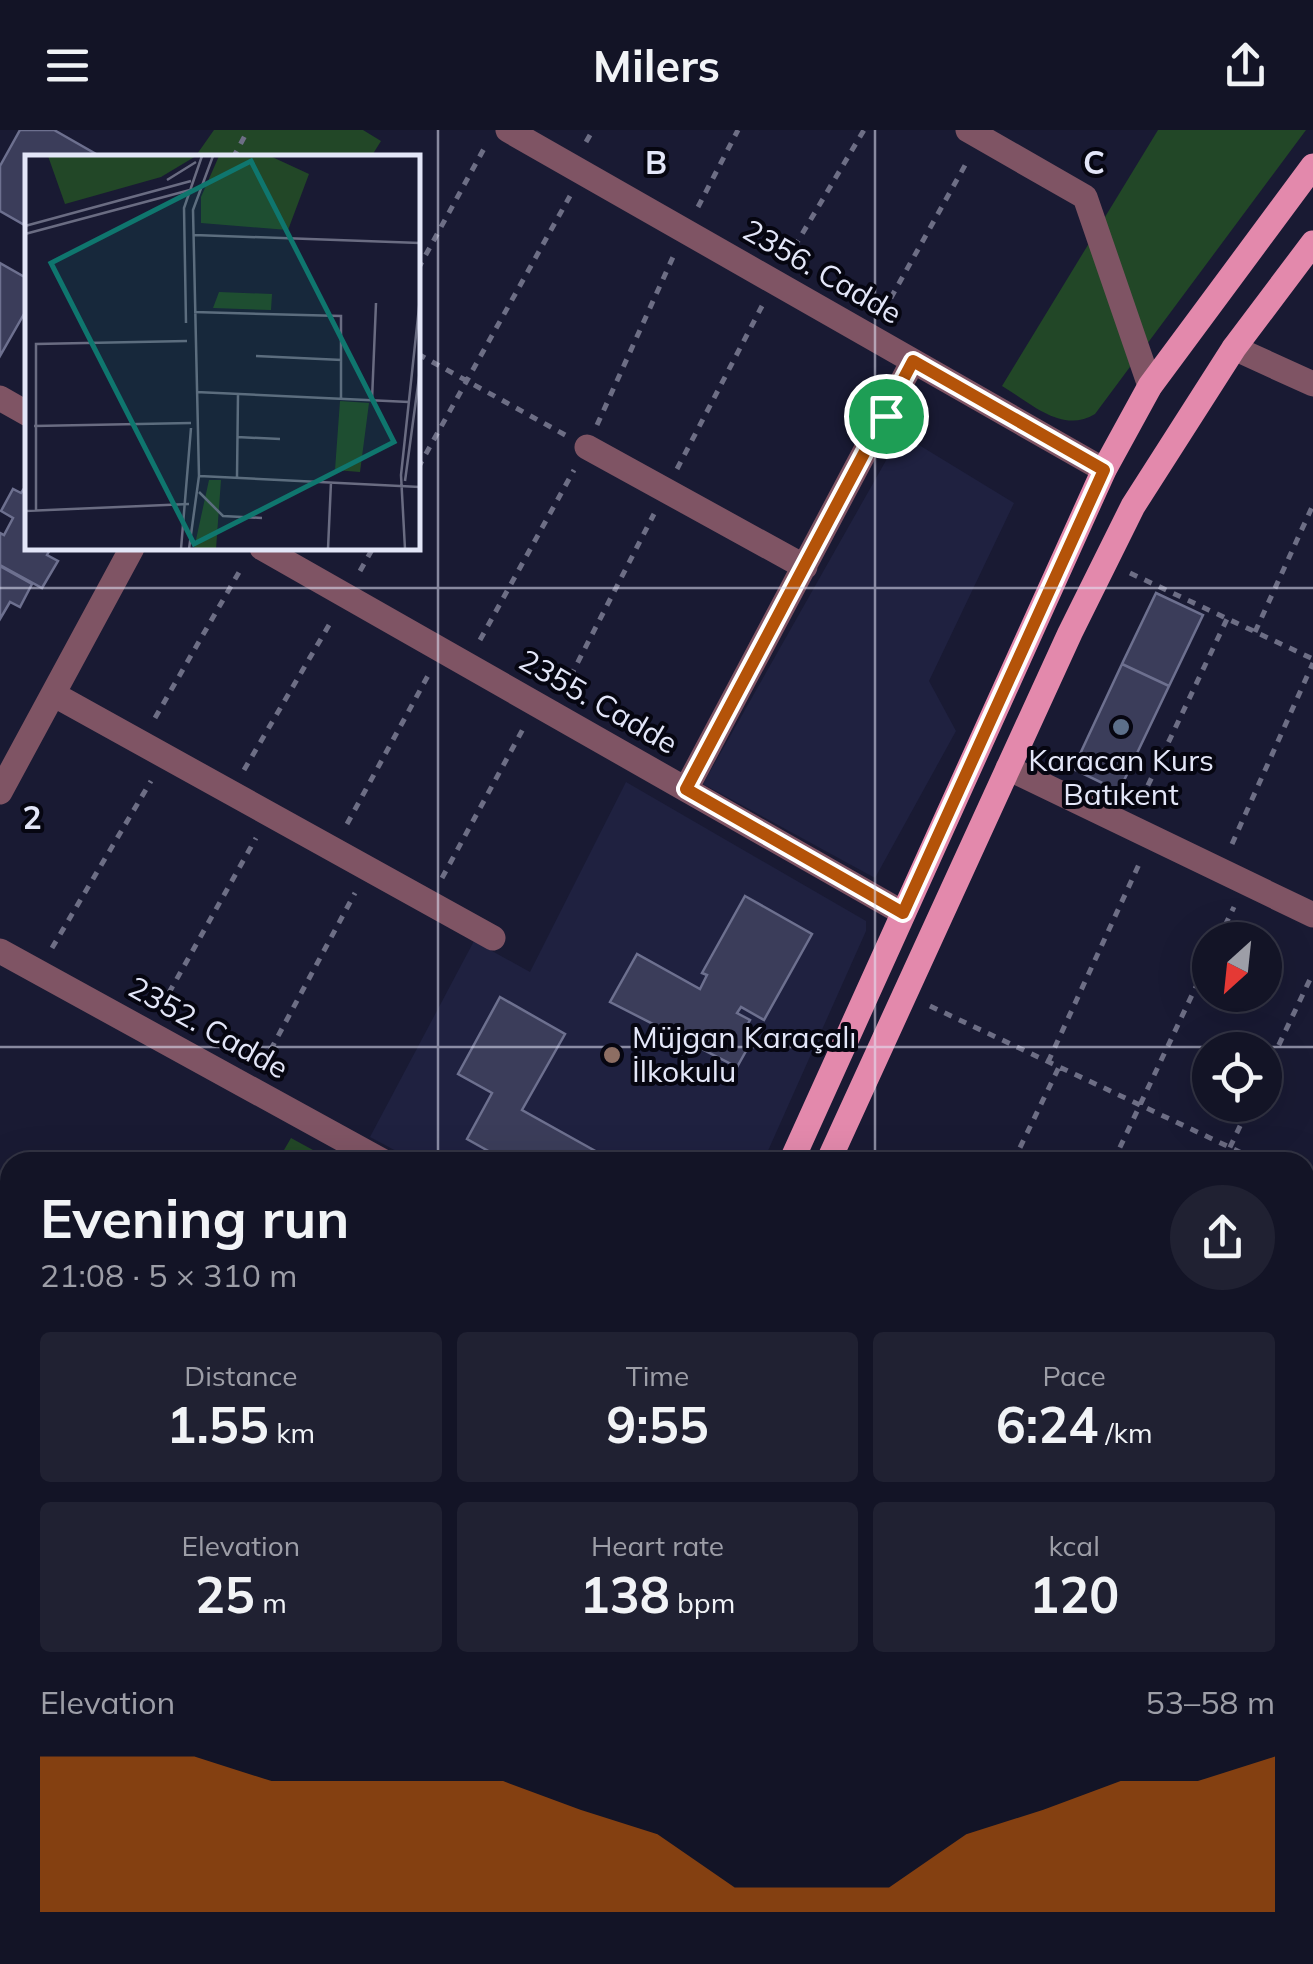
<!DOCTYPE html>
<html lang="en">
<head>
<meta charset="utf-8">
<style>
  body { margin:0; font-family:Mulish,sans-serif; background:#202132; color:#f1f3f6; height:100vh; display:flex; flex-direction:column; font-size:38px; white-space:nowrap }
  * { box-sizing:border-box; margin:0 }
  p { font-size:32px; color:#9d9ea7 }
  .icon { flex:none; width:55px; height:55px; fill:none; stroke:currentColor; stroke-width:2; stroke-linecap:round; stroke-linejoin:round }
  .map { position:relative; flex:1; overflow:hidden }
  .panel { position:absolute; left:0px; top:1022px; width:1315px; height:812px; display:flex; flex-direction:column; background:#131426; border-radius:30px 30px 0 0; box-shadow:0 10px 40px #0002,0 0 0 2px #323343 }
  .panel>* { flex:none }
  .needle { width:65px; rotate:207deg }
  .buttons { position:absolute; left:1192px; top:792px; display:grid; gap:20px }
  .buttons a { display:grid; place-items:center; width:90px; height:90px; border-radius:50%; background:#131426; box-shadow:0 10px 40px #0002,0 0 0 2px #323343; font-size:50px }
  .pin { position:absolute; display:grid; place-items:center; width:85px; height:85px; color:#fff; margin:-42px; border:5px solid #fff; border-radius:50%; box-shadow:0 2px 10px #0007 }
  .round { display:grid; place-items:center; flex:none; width:105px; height:105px; border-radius:52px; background:#202132 }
  .summary { display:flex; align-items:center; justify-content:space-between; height:170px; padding:0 40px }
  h1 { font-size:55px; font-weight:700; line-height:75px }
  .stats { display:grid; grid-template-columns:repeat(3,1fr); gap:15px; height:170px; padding:10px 40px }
  .stats div { display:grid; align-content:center; border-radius:10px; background:#202132; text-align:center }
  .stats b { font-size:50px; font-weight:700 }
  .stats small { font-size:28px; font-weight:400 }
  .stats p { font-size:28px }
  .chart { height:280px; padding:20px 40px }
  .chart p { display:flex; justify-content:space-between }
  .chart svg { width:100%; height:180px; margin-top:10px; fill:#b45309; opacity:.7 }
  header { display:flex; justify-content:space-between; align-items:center; height:130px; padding:0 40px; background:#131426; font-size:45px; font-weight:700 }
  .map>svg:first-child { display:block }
</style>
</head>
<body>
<header><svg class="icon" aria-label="menu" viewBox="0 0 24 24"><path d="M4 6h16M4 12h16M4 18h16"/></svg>Milers<svg class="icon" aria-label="share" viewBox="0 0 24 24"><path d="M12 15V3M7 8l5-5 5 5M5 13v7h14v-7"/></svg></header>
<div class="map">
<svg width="1313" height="1834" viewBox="0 0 1313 1834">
  <rect width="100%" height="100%" fill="#191a33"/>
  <!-- built -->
  <path fill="#1f2140" d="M901 304 1014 373 929 551 956 601 875 748 703 654Z
    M626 652 866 791V801L763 1032H417L370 1007 474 811 530 842Z"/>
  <!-- green -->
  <path fill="#224727" d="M214 0H363L381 11 371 27H195Z
    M1158 0H1306L1095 284C1062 304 1031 273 1002 256Z
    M291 1008 335 1032H277Z
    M0 1384 10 1390V1825H308L297 1834H0Z"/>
  <!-- building -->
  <path fill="#3b3d5a" stroke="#6d708f" stroke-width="2.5" d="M20 0H54L103 28H28V97L0 81V36Z
    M0 133 28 149V177L0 226Z
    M27 354 28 418H51L47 425 58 431 42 458 0 435V403L4 405 13 388 1 381 13 359 21 363Z
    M0 436 32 454 20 477 10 472 0 489Z
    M1156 463 1203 485 1169 556 1122 534Z
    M1122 534 1169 556 1119 661 1073 639Z
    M745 766 812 804 764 890 741 877 737 883 750 890 745 899 755 905 737 937 610 872 637 824 700 859 707 845 702 843Z
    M500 867 565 904 522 980 615 1032H508L467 1009 492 963 458 944Z"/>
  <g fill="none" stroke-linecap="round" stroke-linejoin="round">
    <!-- path -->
    <path stroke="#6d6e85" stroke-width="5" stroke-dasharray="8 8" stroke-linecap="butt" d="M586 12 593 0
      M233 28 248 0
      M698 77 738 0
      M786 131 864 0
      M418 139 486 15
      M883 182 968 30
      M418 224 567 306
      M597 295 673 127
      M418 338 570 66
      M677 339 762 176
      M360 441 373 418
      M1130 443 1313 529
      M1255 502 1313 375
      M480 510 574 340
      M563 561 654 384
      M155 588 242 437
      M244 640 332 490
      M1141 670 1227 489
      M347 694 430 542
      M1232 714 1313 533
      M442 748 523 599
      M1218 810 1234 777
      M52 818 151 651
      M930 876 1261 1032
      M161 877 256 708
      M1048 932 1141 730
      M263 934 355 763
      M1265 944 1313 843
      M1013 1032 1059 937
      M1113 1032 1210 827
      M1223 1032 1250 975
      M1305 1053 1313 1057
      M1305 1136 1313 1119
      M0 1393 4 1389
      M0 1637 10 1648
      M0 1644 10 1634
      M36 1825 37 1834
      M171 1825 180 1834
      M84 1834 85 1825"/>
    <!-- minor -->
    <path stroke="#7f5464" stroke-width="25" d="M508 0 1104 340
      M968 0 1085 67 1150 256
      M1234 218 1313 254
      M0 268 28 284
      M587 317 805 437
      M262 418 903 783
      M53 564 493 808
      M1008 638 1313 785
      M686 659 913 231
      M0 662 132 418
      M0 821 384 1032
      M1305 1320 1313 1324
      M0 1341 10 1346"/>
    <!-- major -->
    <path stroke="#e389ac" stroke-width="25" d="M791 1032 1104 340 1150 256 1313 36
      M828 1032 1070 503 1133 376 1234 218 1313 113
      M372 1825 382 1834
      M495 1825 500 1834
      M430 1834 437 1825"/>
  </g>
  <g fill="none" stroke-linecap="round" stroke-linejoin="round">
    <defs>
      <path id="route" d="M913 231 1104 340 903 783 686 659Z"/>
    </defs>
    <!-- route casing -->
    <use href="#route" stroke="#fff" stroke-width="20"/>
    <!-- route -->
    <use href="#route" stroke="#b45309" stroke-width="12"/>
  </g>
  <!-- grid -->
  <path fill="none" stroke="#e3e6f8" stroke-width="2.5" stroke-opacity="0.55" d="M438 0V1032M875 0V1032M0 458H1313M0 917H1313M0 1376H10M1305 1376H1313M438 1825V1834M875 1825V1834"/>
  <!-- markers -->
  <circle fill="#5c6f8a" stroke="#060611" stroke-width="4" cx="1121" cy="597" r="10"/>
  <circle fill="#8d6e63" stroke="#060611" stroke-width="4" cx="612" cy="925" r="10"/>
  <g text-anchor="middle" stroke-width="8" stroke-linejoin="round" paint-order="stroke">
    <!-- street labels -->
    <g font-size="30" fill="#e3e6f8" stroke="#060611">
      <text transform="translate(822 142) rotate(30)" y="10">2356. Cadde</text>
      <text transform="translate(598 572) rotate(30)" y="10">2355. Cadde</text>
      <text transform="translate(208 898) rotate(29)" y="10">2352. Cadde</text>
    </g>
    <!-- poi labels -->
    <g font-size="30" fill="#e3e6f8" stroke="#060611">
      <text x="1121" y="641">Karacan Kurs<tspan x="1121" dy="34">Batıkent</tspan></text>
      <text x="632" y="918" text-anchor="start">Müjgan Karaçalı<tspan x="632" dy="34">İlkokulu</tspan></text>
    </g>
  </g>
  <!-- overview -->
  <g transform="translate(25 25)">
    <rect width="395" height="395" fill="#191a33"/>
    <path d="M23 1H171L136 22 40 49ZM194 1H245L284 19 263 75 176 68V42ZM194 137 247 139 246 155 188 153ZM315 246 344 248 335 317 310 315ZM184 325H196L191 394H169Z" fill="#224727"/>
    <path fill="none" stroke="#6a6c82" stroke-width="2.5" d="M142 25 171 7M0 71 166 26M0 79 165 35M169 80 395 88M169 157 316 161V244M161 168 159 53 177 1M231 201 317 205M171 237 384 247M347 245 351 148M9 271 166 268M212 282 255 284M174 321 395 332M212 322 213 239M380 326 395 215M174 337 198 361 237 363M11 355V189L162 186M0 356 164 349M156 394 166 273M164 394 174 321 168 55 188 1M303 394 306 327M380 394 376 320 395 143"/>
    <path fill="#0f766e" fill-opacity="0.15" stroke="#0f766e" stroke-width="5" d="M226 6 369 287 169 389 26 108Z"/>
    <rect width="395" height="395" fill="none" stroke="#e3e6f8" stroke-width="5"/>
  </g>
  <g font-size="32" text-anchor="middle" font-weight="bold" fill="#e3e6f8" stroke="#060611" stroke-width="8" stroke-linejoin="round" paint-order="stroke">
    <text x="656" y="44">B</text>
    <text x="1094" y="44">C</text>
    <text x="32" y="699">2</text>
  </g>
</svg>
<div class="buttons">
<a><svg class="needle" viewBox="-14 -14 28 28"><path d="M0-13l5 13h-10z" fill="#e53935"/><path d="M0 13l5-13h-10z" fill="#9d9ea7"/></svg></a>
<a><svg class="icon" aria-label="locate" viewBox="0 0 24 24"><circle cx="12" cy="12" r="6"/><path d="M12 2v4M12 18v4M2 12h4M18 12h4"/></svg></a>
</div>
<div class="pin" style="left:886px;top:286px;background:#1e9e55"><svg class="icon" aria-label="arrive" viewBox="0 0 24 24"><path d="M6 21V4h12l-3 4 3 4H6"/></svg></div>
<section class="panel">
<div class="summary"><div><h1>Evening run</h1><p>21:08 · 5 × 310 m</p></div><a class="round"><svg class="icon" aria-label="share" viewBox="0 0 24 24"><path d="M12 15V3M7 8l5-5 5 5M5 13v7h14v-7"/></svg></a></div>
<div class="stats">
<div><p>Distance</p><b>1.55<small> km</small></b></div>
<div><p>Time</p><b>9:55</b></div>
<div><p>Pace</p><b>6:24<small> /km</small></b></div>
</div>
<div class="stats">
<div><p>Elevation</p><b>25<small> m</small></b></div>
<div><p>Heart rate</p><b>138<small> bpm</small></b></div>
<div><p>kcal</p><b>120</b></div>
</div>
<div class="chart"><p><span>Elevation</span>53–58 m</p>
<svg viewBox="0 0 160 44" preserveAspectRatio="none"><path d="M0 44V6L10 6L20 6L30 12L40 12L50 12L60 12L70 19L80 25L90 38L100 38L110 38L120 25L130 19L140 12L150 12L160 6V44z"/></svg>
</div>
</section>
</div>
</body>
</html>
